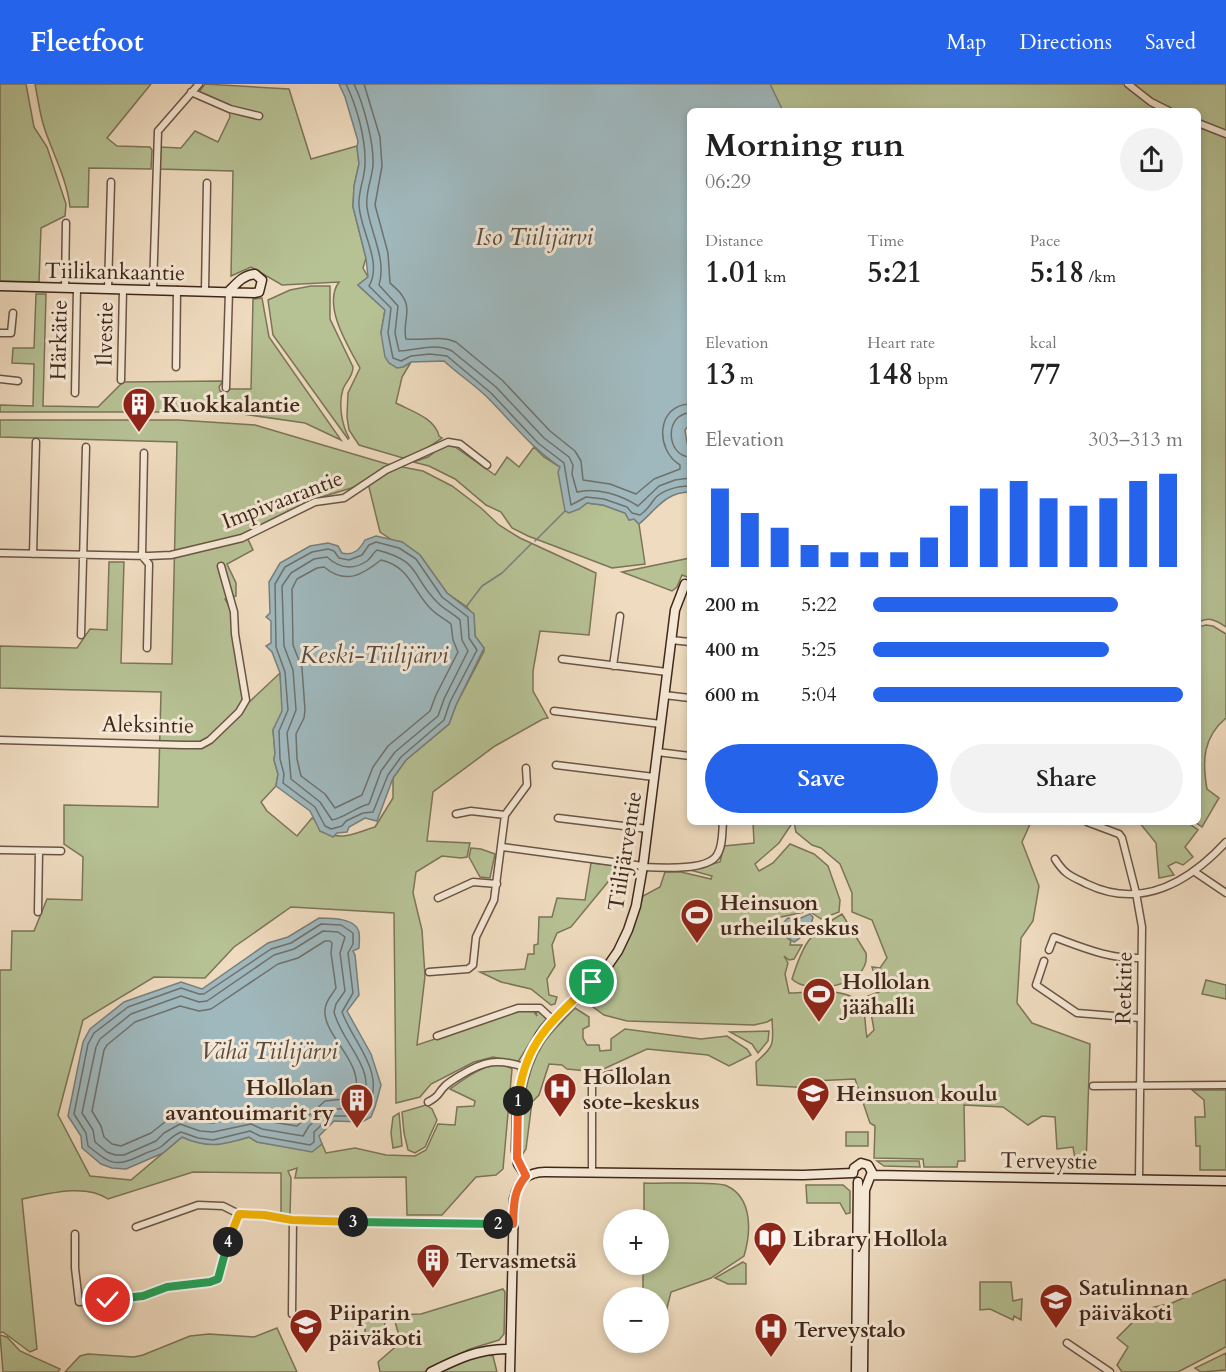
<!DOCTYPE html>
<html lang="en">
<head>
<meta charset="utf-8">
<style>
  body { margin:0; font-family:Cardo,serif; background:#f2f2f2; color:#222; height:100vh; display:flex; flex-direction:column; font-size:22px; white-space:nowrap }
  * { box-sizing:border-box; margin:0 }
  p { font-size:20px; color:#767676 }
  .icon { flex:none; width:33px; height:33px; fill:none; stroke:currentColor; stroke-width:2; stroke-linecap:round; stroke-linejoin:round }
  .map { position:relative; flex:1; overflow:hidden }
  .details { position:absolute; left:687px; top:24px; width:514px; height:717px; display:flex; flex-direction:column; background:#fff; border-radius:9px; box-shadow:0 3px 9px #0003 }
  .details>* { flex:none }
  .controls { position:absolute; left:603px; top:1125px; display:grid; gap:12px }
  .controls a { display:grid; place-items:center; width:66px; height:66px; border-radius:50%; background:#fff; box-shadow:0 3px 9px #0003; font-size:30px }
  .pin { position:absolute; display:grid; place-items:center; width:51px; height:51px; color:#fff; margin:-26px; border:3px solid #fff; border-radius:50%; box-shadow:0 2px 6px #0007 }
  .km { position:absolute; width:30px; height:30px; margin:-15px; border-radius:50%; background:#222; color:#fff; font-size:16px; line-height:30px; text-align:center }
  .round { display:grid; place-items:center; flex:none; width:63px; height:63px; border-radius:32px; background:#f2f2f2 }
  .head { display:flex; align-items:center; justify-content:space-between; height:102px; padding:0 18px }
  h1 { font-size:33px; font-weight:800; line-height:45px }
  .stats { display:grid; grid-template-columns:repeat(3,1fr); gap:9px; height:102px; padding:6px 18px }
  .stats div { display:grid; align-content:center }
  .stats b { font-size:30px; font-weight:800 }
  .stats small { font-size:16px; font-weight:400 }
  .stats p { font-size:16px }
  .chart { height:168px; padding:12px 18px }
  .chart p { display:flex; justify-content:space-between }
  .chart svg { width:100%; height:108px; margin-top:6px; stroke:#2563eb; stroke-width:6 }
  .primary-button { display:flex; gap:12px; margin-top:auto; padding:12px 18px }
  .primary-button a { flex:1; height:69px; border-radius:36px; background:#2563eb; color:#fff; font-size:24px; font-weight:800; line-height:69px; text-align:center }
  .primary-button a+a { background:#f2f2f2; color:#222 }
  ul { padding:0 18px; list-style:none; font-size:20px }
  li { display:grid; grid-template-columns:96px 72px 1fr; align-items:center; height:45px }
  li i { height:15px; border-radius:8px; background:#2563eb }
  header { display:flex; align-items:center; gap:36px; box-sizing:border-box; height:84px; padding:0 30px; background:#2563eb; color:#fff }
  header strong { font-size:28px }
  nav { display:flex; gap:33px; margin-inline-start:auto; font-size:21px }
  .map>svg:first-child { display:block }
</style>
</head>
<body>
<header>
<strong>Fleetfoot</strong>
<nav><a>Map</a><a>Directions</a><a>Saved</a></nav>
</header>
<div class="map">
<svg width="1226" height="1288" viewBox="0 0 1226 1288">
  <rect width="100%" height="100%" fill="#efdbbf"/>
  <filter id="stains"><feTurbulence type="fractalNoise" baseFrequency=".00333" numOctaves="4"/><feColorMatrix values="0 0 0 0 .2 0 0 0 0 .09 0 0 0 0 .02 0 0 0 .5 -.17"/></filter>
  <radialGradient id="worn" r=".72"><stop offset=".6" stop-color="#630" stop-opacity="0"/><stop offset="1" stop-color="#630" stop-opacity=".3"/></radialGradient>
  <!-- green -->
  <path fill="#b6c194" stroke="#7c7458" stroke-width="1.5" fill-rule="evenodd" d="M0 0H26L34 43 47 63 66 120 65 132 41 144 39 198 0 197Z
    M35 0H151L107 54 117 62 150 63 152 66 151 85 89 84 88 123H70C67 96 54 72 45 46 40 32 38 15 35 0Z
    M205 0 289 5 311 75 357 62 359 80 354 102 353 123 366 174 363 184 368 193 358 201 385 226 381 249 403 283 411 278 402 293 396 319C411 327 435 334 439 352L442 354 421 368 403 374 359 361 349 346 347 333 348 309 360 284C348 262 322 221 339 198L282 201 251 183 231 192 233 87 159 85V63L181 64 195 47 218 58 230 33 228 21 198 9Z
    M768 0H1226V543C1217 537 1209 532 1199 538L1198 27H782Z
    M311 202H330V235L353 283C353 293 346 297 343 305 338 321 342 341 349 354L348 355 273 251 268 216 290 206Z
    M36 210H46L43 322 98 323 123 298 223 297 219 303 220 307 225 310 229 305H251L253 215 262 214 269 253 341 356 305 339 229 328H0V321L33 322 34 280 12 279 13 264H34Z
    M0 336H178L255 341 387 380 423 387 452 402 481 424 499 441 520 454 596 489 589 551 540 547 533 587V607L548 634 543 635 495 662 433 708 427 757 470 759 467 773 461 774 442 772 416 788 413 809 422 846 425 892 417 961 526 925H532L537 932 535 925H537L548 933 540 942 518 978 493 973 474 978 431 1000 420 1013 396 1019 394 829 291 823 234 863 205 894 154 893 83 936 58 1031 90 1092 131 1096 182 1053C206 1064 225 1060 249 1053L257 1058 312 1067 322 1060 326 1069 355 1064 386 1071 415 1072 426 1066 438 1040 455 1041 457 1023 474 1022 475 1017 450 1005C465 994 494 972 512 985L503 1085 496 1091 476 1093 442 1131H407L406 1093 295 1094 297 1084 288 1087 291 1094 290 1132 281 1131V1089L193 1088 108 1115C85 1099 47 1110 22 1115L37 1265 30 1268 3 1248 0 1249V886H11L12 847H34L47 815 82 816 83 773 64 760V721L158 723 161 608 0 604V562L77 564 90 545 107 546 109 478H124L121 579 172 580 177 358 0 353ZM368 399 380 448 392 456 402 458 420 471 447 509 467 523 474 533 475 552 484 564V567L456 621 449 640 406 676 393 694V714L375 743C352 750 343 757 320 747L316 737 312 734 297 752 267 727 261 718 276 702 278 690 274 676 275 669 273 646 283 627 280 589 245 622 232 528 225 515 236 512V499L227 480 253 466 246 451 315 415Z
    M448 358 495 391 507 373 519 383 534 363 544 373 560 383 579 425 587 419 603 421 625 429 629 436 634 435 639 440 645 480 612 484 528 452 512 444 501 428 486 421 455 395 429 382 413 378 428 373Z
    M690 474V494L682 491 677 503 672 507 622 488Z
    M1206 541 1213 542 1226 550V634C1203 653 1202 677 1207 705L1219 714 1202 743 1195 738H1198V543Z
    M753 738H793L779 759 755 780 759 787 773 779 790 760 814 770 828 782 840 816 839 828 821 835 809 827 767 836 776 839 779 849 769 850 768 845V852L783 850 791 857 790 861H802L794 875 789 876 784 872 788 879 785 890 789 909C808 909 856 901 863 925 866 934 865 945 867 953L874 946 868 912 879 908 872 883 880 884 887 874 872 836 852 828V809L840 780 821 764 812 761 796 748 794 738H1031L1022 758 1039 802 1033 837 1021 854 1017 919 1032 939 1090 960 1086 1082 1058 1083V1076L1075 1075 1073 1063 1057 1065 1055 1033 1042 1032 1028 1041 1003 1023 964 1021 965 1077H958L957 1083H924L923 1075 874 1074 875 1042 870 1039 855 995 813 997 812 1004 757 1001 756 978C776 961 773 959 772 935L767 938 754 941 627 937 604 931 585 917C588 905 598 901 605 892 624 867 635 841 643 812L660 803 665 788H681L711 795 712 792 690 786 720 778 724 762 754 759Z
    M1139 738H1187L1198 746 1185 763 1193 773 1183 781 1176 778 1168 782 1174 791 1159 794 1156 759Z
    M471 764 481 765 495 770 490 794 480 793 469 773Z
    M591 779 621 782 571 843 557 849 552 861 555 882 547 895 549 911 557 913 555 920 551 921 531 905 501 898 480 888 525 885 528 870H534V861L538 860 539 833H552L557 814 585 816Z
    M842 830 866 869C871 904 807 911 792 895 803 860 809 849 842 830Z
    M1206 896 1226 901V915L1202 910Z
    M575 924 589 933V942L583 945V954L587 961H599L600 967 611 966V955L625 945 701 955 727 952 747 965 751 971 729 982 708 971 647 965 597 988 567 985 562 981 549 980 539 1011 532 1018 526 1065 520 1074C522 1036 522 993 543 960 551 947 564 936 575 924Z
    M769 947 768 957 758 969 752 960 730 948Z
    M1192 1006H1226V1086H1200V1062H1196L1195 1033H1205L1204 1016Z
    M426 1021 432 1025 437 1036 425 1063 415 1069 408 1066 404 1049 402 1028Z
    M399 1029 402 1062 393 1064 391 1049 393 1033Z
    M846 1048H868V1062H846Z
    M877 1077H919L920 1083 884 1082Z
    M644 1099C658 1100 719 1097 727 1102 753 1114 751 1149 744 1172L711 1194 671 1208 666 1228 659 1233 658 1214 643 1213V1181L658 1180V1136L644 1135Z
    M806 1101H843L850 1107V1129L846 1130 840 1119H807Z
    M743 1178 746 1180V1200H728L715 1194Z
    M1226 1195V1263L1178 1288H1122L1117 1281 1128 1263 1117 1254 1146 1225 1172 1219Z
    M980 1198H1011L1013 1217 1022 1215 1021 1236 1014 1232 1013 1236 990 1225 980 1226Z
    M503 1205 505 1208 504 1250 499 1256 470 1265 424 1288H380L378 1278 401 1258 393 1231 421 1230Z
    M365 1235H385L384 1255 365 1254Z
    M277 1244 297 1288H65L80 1272 88 1270 134 1273 143 1271 190 1252 209 1250 254 1253Z
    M0 1251 7 1253 20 1267 60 1285 58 1288H3Z
    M1226 1269V1286L1201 1288 1195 1284Z
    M486 1271 493 1272 497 1288H441L475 1273Z"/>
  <!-- water -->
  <path fill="#9fb8bd" stroke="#797e7c" stroke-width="1.5" d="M339 0H770L783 27H690V340L685 346 687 359 690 362V408C665 408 656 426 639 440L634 435 629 436 625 429 603 421 587 419 579 425 569 429 565 427 558 388 560 383C531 364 512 338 488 314 475 301 458 290 444 277L411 278 403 283 397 284 389 279 385 273 381 249 385 226 358 201 368 193 366 174 353 123 354 102 359 80 357 63 358 57 345 13Z
    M376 452 402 458 420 471 447 509 474 530 475 552 484 564 456 621 449 640 406 676 393 694 377 737 365 734 349 743 347 748 337 749 333 753 320 747 310 727 276 702 278 690 274 676 275 669 273 646 282 627 280 589 272 568 266 562 271 559V537L266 533 270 529 269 498 280 479 310 462 328 459 338 462 342 469C354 472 360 465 365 456Z
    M810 830 813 833C811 844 804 852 794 858L783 850 781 841 788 834 793 835 795 833 801 834Z
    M319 834C331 834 357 834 359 849 360 854 359 859 359 864L353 867 355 871 359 911 347 927 371 970 381 1001 375 1023 371 1033 362 1038 334 1037 319 1052 322 1060 312 1068 257 1058 249 1053C222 1061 209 1065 182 1053L163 1069 126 1085 112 1084 101 1080 82 1064 81 1052 68 1032 83 958 90 945 124 918 181 898 202 905 268 859 288 853Z"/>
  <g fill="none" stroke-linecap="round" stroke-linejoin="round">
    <!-- shore -->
    <path stroke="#70706c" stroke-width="1.5" d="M346 0C357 23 366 55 365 80 365 94 358 107 359 121 360 147 383 178 369 202L391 224 388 249 393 274 401 277 411 272 430 270 447 272 491 309 538 359 564 379 571 421 586 413 604 415 627 423 632 429 640 431C646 427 649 423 653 417 660 406 678 402 690 402
      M354 0C364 21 374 59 373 81 372 95 365 109 367 123 370 148 387 175 379 201L398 222 395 249 399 267C415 267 435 258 452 267L496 303 544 354 569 373 573 381 572 390 577 408C597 403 621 411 638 422L659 402 675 396 690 394
      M364 0 380 53 382 82 375 121 388 169 390 199C394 203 400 207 403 213 412 226 402 241 406 255 422 257 439 251 456 258L502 296 550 347 575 367 581 377 583 396 610 400 636 410 654 395 680 385V381C655 366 656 321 690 320
      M690 329C664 330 666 372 690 373
      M376 458 399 464 416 475 442 513 468 533 469 554 477 566 450 618 444 636 401 673 388 691 373 728 363 729 346 737 342 742 331 745 325 742 315 723 283 699 284 690 280 675 279 647 288 626 285 588 276 563 275 500 285 483 312 468 328 465 334 467 339 474 349 476 362 471 369 461Z
      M377 466C422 477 411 493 438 519 445 526 454 530 460 536L462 556 468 567 444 615 438 632 395 668 381 687 369 720C356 723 344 734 332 736L320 718 291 695 287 649 296 626 293 586 284 562 282 502 291 489 314 475 327 473C339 484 352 487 367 477 371 474 373 469 377 466Z
      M381 476C411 483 412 507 432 526 437 531 445 535 451 540L453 556 458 568 436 611 430 627 388 662 373 683 362 711 335 724 325 710 301 692 297 675 296 650 304 634 305 626 302 584 293 561 292 505 297 495 317 484 324 483C346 501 362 491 381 476Z
      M321 840 341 841 353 849V860L348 869 353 909 342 928C355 963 388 988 366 1029L360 1032H331L314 1048V1058L310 1061 260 1052 250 1047 213 1056 198 1054 181 1048C173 1051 168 1057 162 1062 157 1066 150 1067 144 1070 116 1083 113 1082 88 1062L86 1049 74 1030 88 960 94 949 128 923 181 904 199 910H204L271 865 291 859Z
      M323 847 338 848 345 853 340 869 345 907 336 920 334 928C342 961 381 986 360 1023L327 1026 309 1042 303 1052 262 1045 251 1040 213 1048 200 1047 180 1040 164 1049 156 1057 124 1071H115L107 1068 95 1058 93 1046 82 1029 96 963 100 955 131 930 181 912 199 918 207 917 274 871 294 865Z
      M325 857H330L332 859 331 869 336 904C332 911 326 916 325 925 322 953 368 979 354 1014L325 1017 297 1042 266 1037 251 1031 213 1039 203 1038 189 1032 179 1031 170 1034 151 1049 121 1062 112 1060 104 1053 101 1042 92 1027 104 966 107 961 135 938 180 922 199 927 211 925 278 880 298 874Z"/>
    <!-- stream -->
    <path stroke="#797e7c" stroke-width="1.5" d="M535 457 565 427
      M466 523 482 502 502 489 531 460"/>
    <defs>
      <path id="street" d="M1128 0 1151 18 1169 27
        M191 8 230 25 259 32
        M1198 39 1226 50
        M65 204 66 139
        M108 205 111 98
        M153 205 158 47 199 0
        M205 206 207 99
        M0 249H11L13 229
        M176 283 177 206
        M0 295 18 297
        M121 296 123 205
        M226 304 229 207
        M75 309 77 204
        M144 369 142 472 149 480 147 564
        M0 469 149 472 171 471 242 454 315 418 344 414 386 386 448 358 460 360 487 381
        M33 470 36 358
        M81 551 86 363
        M671 556 690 558
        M562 575 667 588
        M613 582 620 532
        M664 611 690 614
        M554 627 661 640
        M0 656 183 661H201L210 656 239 628 246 616 235 550 234 528 221 482
        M657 668 690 672
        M556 681 654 693
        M456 730 471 727 505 731
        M558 734 648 745
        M1087 738 1119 750 1122 754 1136 809 1142 843 1139 1096
        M502 763 643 782
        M0 766 61 767
        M1055 775C1065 791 1071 792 1087 800 1141 826 1189 798 1226 758
        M643 783C660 784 708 787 717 771 723 762 722 748 723 738
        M1195 788 1226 809
        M438 814 473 798 497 800
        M38 828 39 767
        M1049 866 1054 853C1084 864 1109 875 1141 874
        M1044 877 1036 901 1077 929 1140 934
        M429 888 468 885 473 881 476 853 494 816 505 731 527 701 526 684
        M437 952 518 924H540L553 936
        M1093 1002 1226 1001
        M428 1018C441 1011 436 1011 445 1002 449 998 456 994 461 991 484 977 497 974 524 983
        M592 1088V1000L596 994 624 987
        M136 1143 198 1121 223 1122 239 1130 264 1131 293 1136 513 1140
        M75 1150V1184L79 1218 143 1212 167 1203 210 1198 218 1195 225 1167 239 1130
        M292 1230 293 1136
        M1067 1259 1110 1288"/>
      <path id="secondary" d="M0 202 254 209 259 208 262 196 255 190C243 191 237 199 229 207
        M853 1089 854 1084 861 1079 868 1081 872 1088 865 1106 863 1288
        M872 1091 1226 1097
        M526 1092 518 1080 516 1066 517 1023 524 983 540 951 607 883 618 867 628 846 636 822 643 782 675 526 685 500
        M431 1288C457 1275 480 1264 510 1265
        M510 1288 514 1115C518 1097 527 1088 545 1088L803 1091 853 1089
        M856 1288 858 1098"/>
    </defs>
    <!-- street casing -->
    <use href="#street" stroke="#6c5444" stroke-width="9"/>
    <!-- secondary casing -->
    <use href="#secondary" stroke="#41271b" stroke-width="11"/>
    <!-- street -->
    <use href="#street" stroke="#f5e8d5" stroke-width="6"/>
    <!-- secondary -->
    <use href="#secondary" stroke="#f5e8d5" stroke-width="8"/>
  </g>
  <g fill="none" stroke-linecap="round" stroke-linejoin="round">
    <defs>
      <path id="split-1" d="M518 1017C524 957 553 937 592 898"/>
      <path id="split-2" d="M498 1140H513C514 1121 513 1107 526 1092L517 1074 518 1017"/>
      <path id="split-3" d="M353 1138 498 1140"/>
      <path id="split-4" d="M228 1158 239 1130 264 1131 292 1136 353 1138"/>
      <path id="split-5" d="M108 1216 143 1212 167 1203 210 1198 218 1195 228 1158"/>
    </defs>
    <!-- split-1 casing -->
    <use href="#split-1" stroke="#fff" stroke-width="12"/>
    <!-- split-2 casing -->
    <use href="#split-2" stroke="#fff" stroke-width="12"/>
    <!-- split-3 casing -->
    <use href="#split-3" stroke="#fff" stroke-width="12"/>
    <!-- split-4 casing -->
    <use href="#split-4" stroke="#fff" stroke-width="12"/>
    <!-- split-5 casing -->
    <use href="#split-5" stroke="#fff" stroke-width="12"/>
    <!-- split-1 -->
    <use href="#split-1" stroke="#f5b400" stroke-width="8"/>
    <!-- split-2 -->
    <use href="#split-2" stroke="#f0652b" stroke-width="8"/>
    <!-- split-3 -->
    <use href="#split-3" stroke="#22a559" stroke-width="8"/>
    <!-- split-4 -->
    <use href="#split-4" stroke="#f5b400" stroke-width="8"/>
    <!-- split-5 -->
    <use href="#split-5" stroke="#22a559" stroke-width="8"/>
  </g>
  <!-- icons -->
  <defs>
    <symbol id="building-pin" viewBox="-11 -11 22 30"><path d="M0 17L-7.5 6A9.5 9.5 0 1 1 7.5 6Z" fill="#8f2418" stroke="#f5e8d5"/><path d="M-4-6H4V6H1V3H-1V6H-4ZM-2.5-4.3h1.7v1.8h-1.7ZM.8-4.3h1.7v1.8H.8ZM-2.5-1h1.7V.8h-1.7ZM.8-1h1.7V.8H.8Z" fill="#fff"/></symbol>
    <symbol id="stadium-pin" viewBox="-11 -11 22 30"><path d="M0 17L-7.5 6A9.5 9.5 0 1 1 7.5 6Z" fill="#8f2418" stroke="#f5e8d5"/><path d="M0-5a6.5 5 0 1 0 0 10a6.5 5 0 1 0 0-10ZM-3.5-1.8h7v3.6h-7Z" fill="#fff"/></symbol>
    <symbol id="hospital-pin" viewBox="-11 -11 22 30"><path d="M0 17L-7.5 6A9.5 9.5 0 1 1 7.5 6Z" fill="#8f2418" stroke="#f5e8d5"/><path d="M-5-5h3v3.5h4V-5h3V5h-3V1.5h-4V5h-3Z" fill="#fff"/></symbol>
    <symbol id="school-pin" viewBox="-11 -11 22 30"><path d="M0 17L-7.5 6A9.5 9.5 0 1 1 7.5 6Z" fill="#8f2418" stroke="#f5e8d5"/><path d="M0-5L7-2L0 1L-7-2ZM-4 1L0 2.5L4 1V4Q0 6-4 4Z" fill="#fff"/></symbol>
    <symbol id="library-pin" viewBox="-11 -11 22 30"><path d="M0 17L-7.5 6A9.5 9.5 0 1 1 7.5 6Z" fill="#8f2418" stroke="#f5e8d5"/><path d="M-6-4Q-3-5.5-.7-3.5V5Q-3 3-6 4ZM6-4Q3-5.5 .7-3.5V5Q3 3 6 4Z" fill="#fff"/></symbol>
  </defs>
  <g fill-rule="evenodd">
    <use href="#building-pin" x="120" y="301" width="38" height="52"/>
    <use href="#stadium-pin" x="678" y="812" width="38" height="52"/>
    <use href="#stadium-pin" x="800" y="891" width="38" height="52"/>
    <use href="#hospital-pin" x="541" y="986" width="38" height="52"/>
    <use href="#school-pin" x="794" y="990" width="38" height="52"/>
    <use href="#building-pin" x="338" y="997" width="38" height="52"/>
    <use href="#library-pin" x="751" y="1135" width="38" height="52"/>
    <use href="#building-pin" x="414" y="1157" width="38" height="52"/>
    <use href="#school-pin" x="1037" y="1197" width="38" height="52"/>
    <use href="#school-pin" x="287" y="1222" width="38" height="52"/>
    <use href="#hospital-pin" x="752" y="1226" width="38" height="52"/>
  </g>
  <g text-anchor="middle" stroke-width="6" stroke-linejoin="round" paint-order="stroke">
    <!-- street labels -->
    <g font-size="22" fill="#41271b" stroke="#f5e8d5">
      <text transform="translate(115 187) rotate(1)" y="8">Tiilikankaantie</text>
      <text transform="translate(104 250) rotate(-89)" y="8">Ilvestie</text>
      <text transform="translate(58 256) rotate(-89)" y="8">Härkätie</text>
      <text transform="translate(282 415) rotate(-21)" y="8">Impivaarantie</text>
      <text transform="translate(148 640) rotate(1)" y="8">Aleksintie</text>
      <text transform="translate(624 767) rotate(-81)" y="8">Tiilijärventie</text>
      <text transform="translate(1123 904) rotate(-89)" y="8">Retkitie</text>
      <text transform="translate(1049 1076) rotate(1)" y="8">Terveystie</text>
    </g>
    <!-- poi labels -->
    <g font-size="22" font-weight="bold" fill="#41271b" stroke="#f5e8d5" text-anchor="start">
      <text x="162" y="328">Kuokkalantie</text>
      <text x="720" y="826">Heinsuon<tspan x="720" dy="25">urheilukeskus</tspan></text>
      <text x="842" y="905">Hollolan<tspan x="842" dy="25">jäähalli</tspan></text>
      <text x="583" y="1000">Hollolan<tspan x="583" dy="25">sote-keskus</tspan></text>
      <text x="334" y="1011" text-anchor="end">Hollolan<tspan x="334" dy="25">avantouimarit ry</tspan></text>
      <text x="836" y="1017">Heinsuon koulu</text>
      <text x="793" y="1162">Library Hollola</text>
      <text x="456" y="1184">Tervasmetsä</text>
      <text x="1079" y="1211">Satulinnan<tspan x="1079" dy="25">päiväkoti</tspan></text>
      <text x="329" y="1236">Piiparin<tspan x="329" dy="25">päiväkoti</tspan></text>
      <text x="794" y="1253">Terveystalo</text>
    </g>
    <!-- water labels -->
    <g font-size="24" font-style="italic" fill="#584b44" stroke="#f5e8d5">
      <text x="534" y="161">Iso Tiilijärvi</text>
      <text x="374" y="579">Keski-Tiilijärvi</text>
      <text x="269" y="975">Vähä Tiilijärvi</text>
    </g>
  </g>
  <rect width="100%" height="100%" filter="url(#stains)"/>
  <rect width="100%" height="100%" fill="url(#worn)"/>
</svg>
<div class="controls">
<a>+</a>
<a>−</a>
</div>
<div class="pin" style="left:592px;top:898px;background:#1e9e55"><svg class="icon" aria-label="arrive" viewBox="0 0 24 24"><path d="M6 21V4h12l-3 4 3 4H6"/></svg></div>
<div class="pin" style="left:108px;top:1216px;background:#d93025"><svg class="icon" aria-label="check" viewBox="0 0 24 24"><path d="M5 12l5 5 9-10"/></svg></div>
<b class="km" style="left:518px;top:1017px">1</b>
<b class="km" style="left:498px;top:1140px">2</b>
<b class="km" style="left:353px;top:1138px">3</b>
<b class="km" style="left:228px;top:1158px">4</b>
<section class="details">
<div class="head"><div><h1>Morning run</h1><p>06:29</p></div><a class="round"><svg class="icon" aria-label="share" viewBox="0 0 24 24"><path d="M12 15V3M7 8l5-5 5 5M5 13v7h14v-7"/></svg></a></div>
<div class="stats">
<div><p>Distance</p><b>1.01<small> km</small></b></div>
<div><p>Time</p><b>5:21</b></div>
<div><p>Pace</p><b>5:18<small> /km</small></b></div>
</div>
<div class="stats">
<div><p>Elevation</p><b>13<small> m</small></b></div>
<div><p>Heart rate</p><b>148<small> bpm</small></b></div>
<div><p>kcal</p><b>77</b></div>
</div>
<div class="chart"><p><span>Elevation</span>303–313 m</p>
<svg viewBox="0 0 160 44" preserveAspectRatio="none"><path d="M5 44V12M15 44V22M25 44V28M35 44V35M45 44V38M55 44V38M65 44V38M75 44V32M85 44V19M95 44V12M105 44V9M115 44V16M125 44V19M135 44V16M145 44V9M155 44V6"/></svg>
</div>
<ul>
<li><b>200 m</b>5:22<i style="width:79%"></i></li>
<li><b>400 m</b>5:25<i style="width:76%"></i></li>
<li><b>600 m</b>5:04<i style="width:100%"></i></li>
</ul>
<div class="primary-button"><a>Save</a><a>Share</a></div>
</section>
</div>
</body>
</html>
